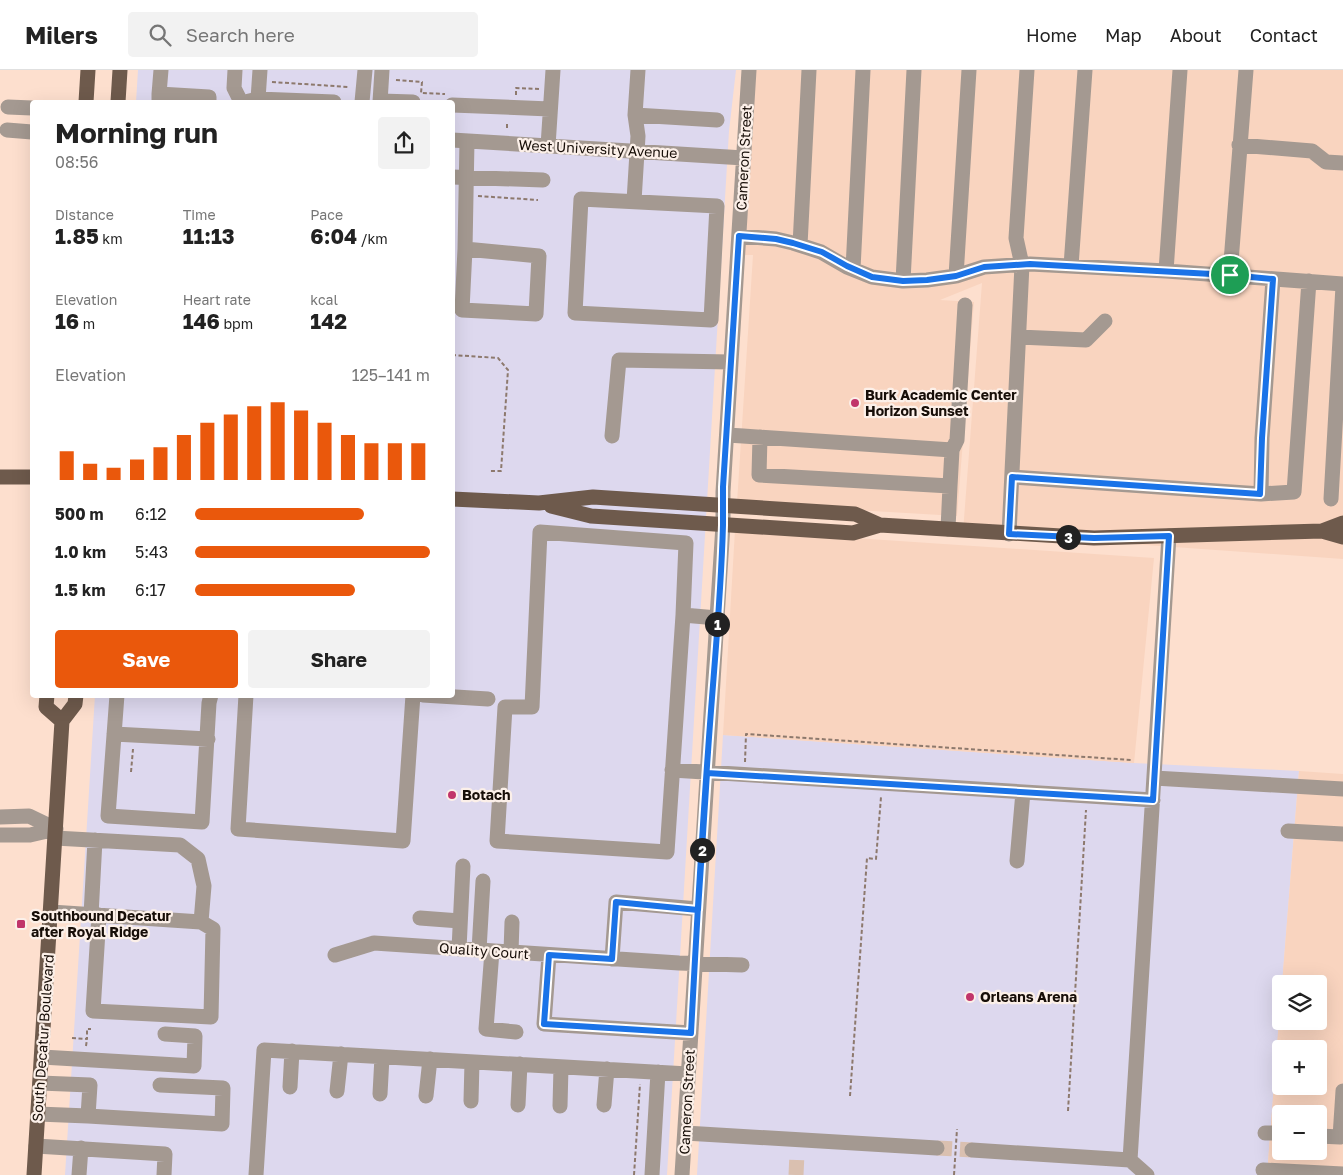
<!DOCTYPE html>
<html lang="en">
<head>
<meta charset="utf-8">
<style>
  body { margin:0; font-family:"Golos Text",sans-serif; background:#f2f2f2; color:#222; height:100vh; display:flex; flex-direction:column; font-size:19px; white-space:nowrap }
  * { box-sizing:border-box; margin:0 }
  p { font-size:16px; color:#767676 }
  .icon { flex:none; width:28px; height:28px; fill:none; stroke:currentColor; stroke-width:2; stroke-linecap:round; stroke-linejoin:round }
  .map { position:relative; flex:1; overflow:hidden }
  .drawer { position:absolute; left:30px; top:30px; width:425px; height:598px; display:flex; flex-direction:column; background:#fff; border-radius:5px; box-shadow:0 5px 20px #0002 }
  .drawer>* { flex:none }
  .fabs { position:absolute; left:1272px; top:905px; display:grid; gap:10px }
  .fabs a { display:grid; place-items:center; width:55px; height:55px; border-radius:5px; background:#fff; box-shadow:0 5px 20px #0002; font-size:25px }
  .pin { position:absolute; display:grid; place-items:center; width:42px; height:42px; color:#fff; margin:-21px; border:2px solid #fff; border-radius:50%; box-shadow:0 1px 5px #0007 }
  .km { position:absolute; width:25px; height:25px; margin:-12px; border-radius:50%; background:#222; color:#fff; font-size:14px; line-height:25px; text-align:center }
  .round { display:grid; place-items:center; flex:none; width:52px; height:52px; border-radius:5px; background:#f2f2f2 }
  .headline { display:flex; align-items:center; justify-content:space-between; height:85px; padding:0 25px }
  h1 { font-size:28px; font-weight:700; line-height:38px }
  .figures { display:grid; grid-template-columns:repeat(3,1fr); gap:8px; height:85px; padding:5px 25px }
  .figures div { display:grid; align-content:center }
  .figures b { font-size:21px; font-weight:700 }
  .figures small { font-size:14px; font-weight:400 }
  .figures p { font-size:14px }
  .chart { height:140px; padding:10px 25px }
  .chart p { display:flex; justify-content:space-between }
  .chart svg { width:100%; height:90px; margin-top:5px; stroke:#ea580c; stroke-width:6 }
  .cta { display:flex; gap:10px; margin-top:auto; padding:10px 25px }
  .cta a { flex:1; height:58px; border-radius:5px; background:#ea580c; color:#fff; font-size:20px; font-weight:700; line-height:58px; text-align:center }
  .cta a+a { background:#f2f2f2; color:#222 }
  ul { padding:0 25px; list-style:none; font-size:16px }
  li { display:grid; grid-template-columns:80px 60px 1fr; align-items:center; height:38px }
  li i { height:12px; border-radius:6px; background:#ea580c }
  header { display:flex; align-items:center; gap:30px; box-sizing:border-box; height:70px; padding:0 25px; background:#fff; border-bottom:1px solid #e0e0e0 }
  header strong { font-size:24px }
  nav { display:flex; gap:28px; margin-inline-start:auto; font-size:18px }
  .search { width:350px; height:45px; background:#f2f2f2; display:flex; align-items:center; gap:12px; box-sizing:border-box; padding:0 18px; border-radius:5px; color:#767676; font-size:19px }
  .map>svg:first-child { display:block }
</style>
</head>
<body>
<header>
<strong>Milers</strong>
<div class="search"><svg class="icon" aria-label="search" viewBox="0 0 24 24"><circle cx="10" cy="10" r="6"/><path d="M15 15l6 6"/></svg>Search here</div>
<nav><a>Home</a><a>Map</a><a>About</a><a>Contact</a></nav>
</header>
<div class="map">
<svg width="1343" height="1105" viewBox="0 0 1343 1105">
  <rect width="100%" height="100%" fill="#fddfce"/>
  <!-- commercial -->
  <path fill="#ddd8ee" d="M138 0H736L729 61 667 1105H65L95 625H452V32H136Z
    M723 665 1134 693 1299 701 1267 1105H697Z"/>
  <!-- built -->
  <path fill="#f9d4bf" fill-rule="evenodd" d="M749 0H1343V489L963 462 982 213 940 230 974 232 957 446 737 433 753 185H738Z
    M735 460 1154 488 1134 693 723 665Z
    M1299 701 1343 704V1105H1267L1281 923V951H1319V914H1282ZM1281 979H1319V1016H1281ZM1281 1044H1319V1081H1281Z"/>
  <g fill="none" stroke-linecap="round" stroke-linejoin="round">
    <!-- minor-tunnel -->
    <path stroke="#dac0b0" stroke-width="15" stroke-dasharray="15 8" stroke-linecap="butt" d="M937 1078 972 1080
      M796 1105 797 1083"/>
    <!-- path -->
    <path stroke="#8d796d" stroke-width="2" stroke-dasharray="4 2.5" stroke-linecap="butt" d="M396 10 422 12 421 23 445 24
      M272 12 349 17
      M516 25V18L539 19
      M507 58V52
      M478 126 538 130
      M452 285 498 288 508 300 501 401H490
      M745 692 746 664 1131 690
      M131 702 133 679
      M72 968 87 969V959H91
      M86 976 87 969
      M850 1026 867 788 876 789 881 727
      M1068 1041 1086 740
      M634 1105 640 1014"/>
    <!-- minor -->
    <path stroke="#a49991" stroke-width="15" d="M235 0 234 18 241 32
      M159 24 161 0
      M258 29 260 0
      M380 31 413 32
      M159 32V24L209 27V32
      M245 32 258 29 334 32
      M362 32 365 0
      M380 32 382 0
      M452 35 550 39
      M8 37 32 38
      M635 45 717 50
      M7 60 32 62
      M452 70 744 88
      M1239 75 1312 81 1326 92 1343 93
      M548 76 553 0
      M452 107 543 110
      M581 129 717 136 711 250 575 243Z
      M634 131 638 66 635 45 638 0
      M739 166 776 169 793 173 821 182 847 197 872 207 903 211 927 210 956 206 984 197 1030 194 1166 201 1343 214
      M800 175 809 0
      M465 179 462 240 536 244 539 186 465 179 467 71
      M1071 196 1085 0
      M853 199 863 0
      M1166 201 1180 0
      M1230 205 1246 0
      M956 206 969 0
      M903 211 914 0
      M1019 267 1086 270 1105 251
      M727 365 743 366 952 380 950 416 759 405 760 367
      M612 366 619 290 731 292
      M952 380 957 370 965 235
      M1013 407 1261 424 1294 422 1309 211
      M1261 424 1262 368 1273 209
      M1331 429 1343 216
      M948 459 950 416
      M1009 464 1022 195 1016 168 1027 0
      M683 545 667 782 497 771 505 637H532L540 462 686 473 683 545 717 548
      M117 625 108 746 202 752 209 633 211 625
      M246 625 238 759 403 771 413 625
      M423 625 488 629
      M114 664 208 669
      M672 700 1153 730
      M1154 708 1343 719
      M0 747 29 746 56 759
      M1288 761 1343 764
      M0 765H30L56 759
      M1017 791 1023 722
      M51 842 201 852 204 816 198 789 180 775 55 768
      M91 845 95 770
      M99 845 93 941 211 947 213 859 201 852
      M420 848 460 851
      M459 879 463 796
      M479 880 483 811
      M492 881 486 959 516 962
      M511 882 512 852
      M335 885 374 873 679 893 742 895
      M549 885 544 954 691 963
      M612 889 616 832 698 839
      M42 987 194 996 195 966 165 964
      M290 1017 292 981
      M337 1021 341 984
      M380 1024 382 987
      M426 1026 430 989
      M471 1031 472 992
      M518 1035 520 994
      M604 1035 607 999
      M560 1036 561 997
      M38 1044 88 1046 90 1015 40 1013
      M88 1046 222 1054 223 1018 160 1015
      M685 1063 937 1078
      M1265 1063H1281
      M1319 1066 1340 1067 1343 1021
      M36 1076 165 1084 164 1105
      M972 1080 1130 1090 1147 1105
      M1130 1090 1169 466
      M1263 1100 1343 1104
      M79 1105 81 1078
      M256 1105 264 980 688 1004
      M652 1105 658 1002
      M682 1105 717 548 723 455V422L749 0"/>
    <!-- major -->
    <path stroke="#6e5a4c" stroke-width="15" d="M86 32 88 0
      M118 32 120 0
      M0 407H32
      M452 429 539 433 593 427 855 444 880 455 1094 468 1322 461 1343 467
      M551 436 591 446 853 463 880 455
      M1322 461 1343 453
      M47 625 46 637 62 651
      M34 1105 62 651 75 634 76 625"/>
    <!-- path-bridge -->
    <path stroke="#8d796d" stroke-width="2" stroke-dasharray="4 2.5" stroke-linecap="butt" d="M954 1105 957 1059"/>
  </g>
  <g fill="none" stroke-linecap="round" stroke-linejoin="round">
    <defs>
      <path id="route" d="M1230 205 1030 194 984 197 956 206 927 210 903 211 872 207 847 196 822 182 793 173 776 169 739 166 723 417C723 430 723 443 723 455 721 531 713 607 708 682 701 776 696 869 691 963L544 954 549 885 612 889 616 832 698 840 707 703 1153 730 1169 466 1094 468 1009 464 1012 407 1260 424 1262 368 1273 209 1230 205"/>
    </defs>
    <!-- route casing -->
    <use href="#route" stroke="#fff" stroke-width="10"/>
    <!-- route -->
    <use href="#route" stroke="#1a73e8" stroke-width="6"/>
  </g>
  <!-- markers -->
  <g fill="#c1356a" stroke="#fcf0e9" stroke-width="2">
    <circle cx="855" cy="333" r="5"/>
    <circle cx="452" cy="725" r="5"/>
    <rect x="16" y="849" width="10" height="10" rx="2.5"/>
    <circle cx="970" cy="927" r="5"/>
  </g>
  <g text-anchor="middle" stroke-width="4.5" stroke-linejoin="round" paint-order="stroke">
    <!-- street labels -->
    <g font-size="14" fill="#170e08" stroke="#fcf0e9">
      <text transform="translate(598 79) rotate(3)" y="5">West University Avenue</text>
      <text transform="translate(744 88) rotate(-87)" y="5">Cameron Street</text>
      <text transform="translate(484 881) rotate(4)" y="5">Quality Court</text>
      <text transform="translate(43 968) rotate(-86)" y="5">South Decatur Boulevard</text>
      <text transform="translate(687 1032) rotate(-87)" y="5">Cameron Street</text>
    </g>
    <!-- poi labels -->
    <g font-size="14" font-weight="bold" fill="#170e08" stroke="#fcf0e9" text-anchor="start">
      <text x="865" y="330">Burk Academic Center<tspan x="865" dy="16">Horizon Sunset</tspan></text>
      <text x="462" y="730">Botach</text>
      <text x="31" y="851">Southbound Decatur<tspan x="31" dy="16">after Royal Ridge</tspan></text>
      <text x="980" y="932">Orleans Arena</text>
    </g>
  </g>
</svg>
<div class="fabs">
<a><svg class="icon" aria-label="layers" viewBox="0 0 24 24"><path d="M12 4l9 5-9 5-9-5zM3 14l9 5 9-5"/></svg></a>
<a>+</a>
<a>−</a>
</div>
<div class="pin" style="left:1230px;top:205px;background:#1e9e55"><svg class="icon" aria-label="arrive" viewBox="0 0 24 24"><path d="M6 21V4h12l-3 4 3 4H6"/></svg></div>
<b class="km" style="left:717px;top:554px">1</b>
<b class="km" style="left:702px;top:780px">2</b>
<b class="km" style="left:1068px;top:467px">3</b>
<section class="drawer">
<div class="headline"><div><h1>Morning run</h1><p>08:56</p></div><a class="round"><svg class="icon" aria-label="share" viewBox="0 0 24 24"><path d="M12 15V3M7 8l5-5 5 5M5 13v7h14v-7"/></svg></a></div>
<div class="figures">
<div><p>Distance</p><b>1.85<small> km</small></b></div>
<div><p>Time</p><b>11:13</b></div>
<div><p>Pace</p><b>6:04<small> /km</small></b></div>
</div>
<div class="figures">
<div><p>Elevation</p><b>16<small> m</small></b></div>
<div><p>Heart rate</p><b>146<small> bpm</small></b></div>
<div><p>kcal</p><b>142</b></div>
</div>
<div class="chart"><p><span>Elevation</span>125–141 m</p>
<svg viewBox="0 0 160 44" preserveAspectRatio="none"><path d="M5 44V30M15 44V36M25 44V38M35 44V34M45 44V28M55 44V22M65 44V16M75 44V12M85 44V8M95 44V6M105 44V10M115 44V16M125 44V22M135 44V26M145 44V26M155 44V26"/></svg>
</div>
<ul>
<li><b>500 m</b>6:12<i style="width:72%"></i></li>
<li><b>1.0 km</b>5:43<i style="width:100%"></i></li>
<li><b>1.5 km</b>6:17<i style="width:68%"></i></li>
</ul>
<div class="cta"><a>Save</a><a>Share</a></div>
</section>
</div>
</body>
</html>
